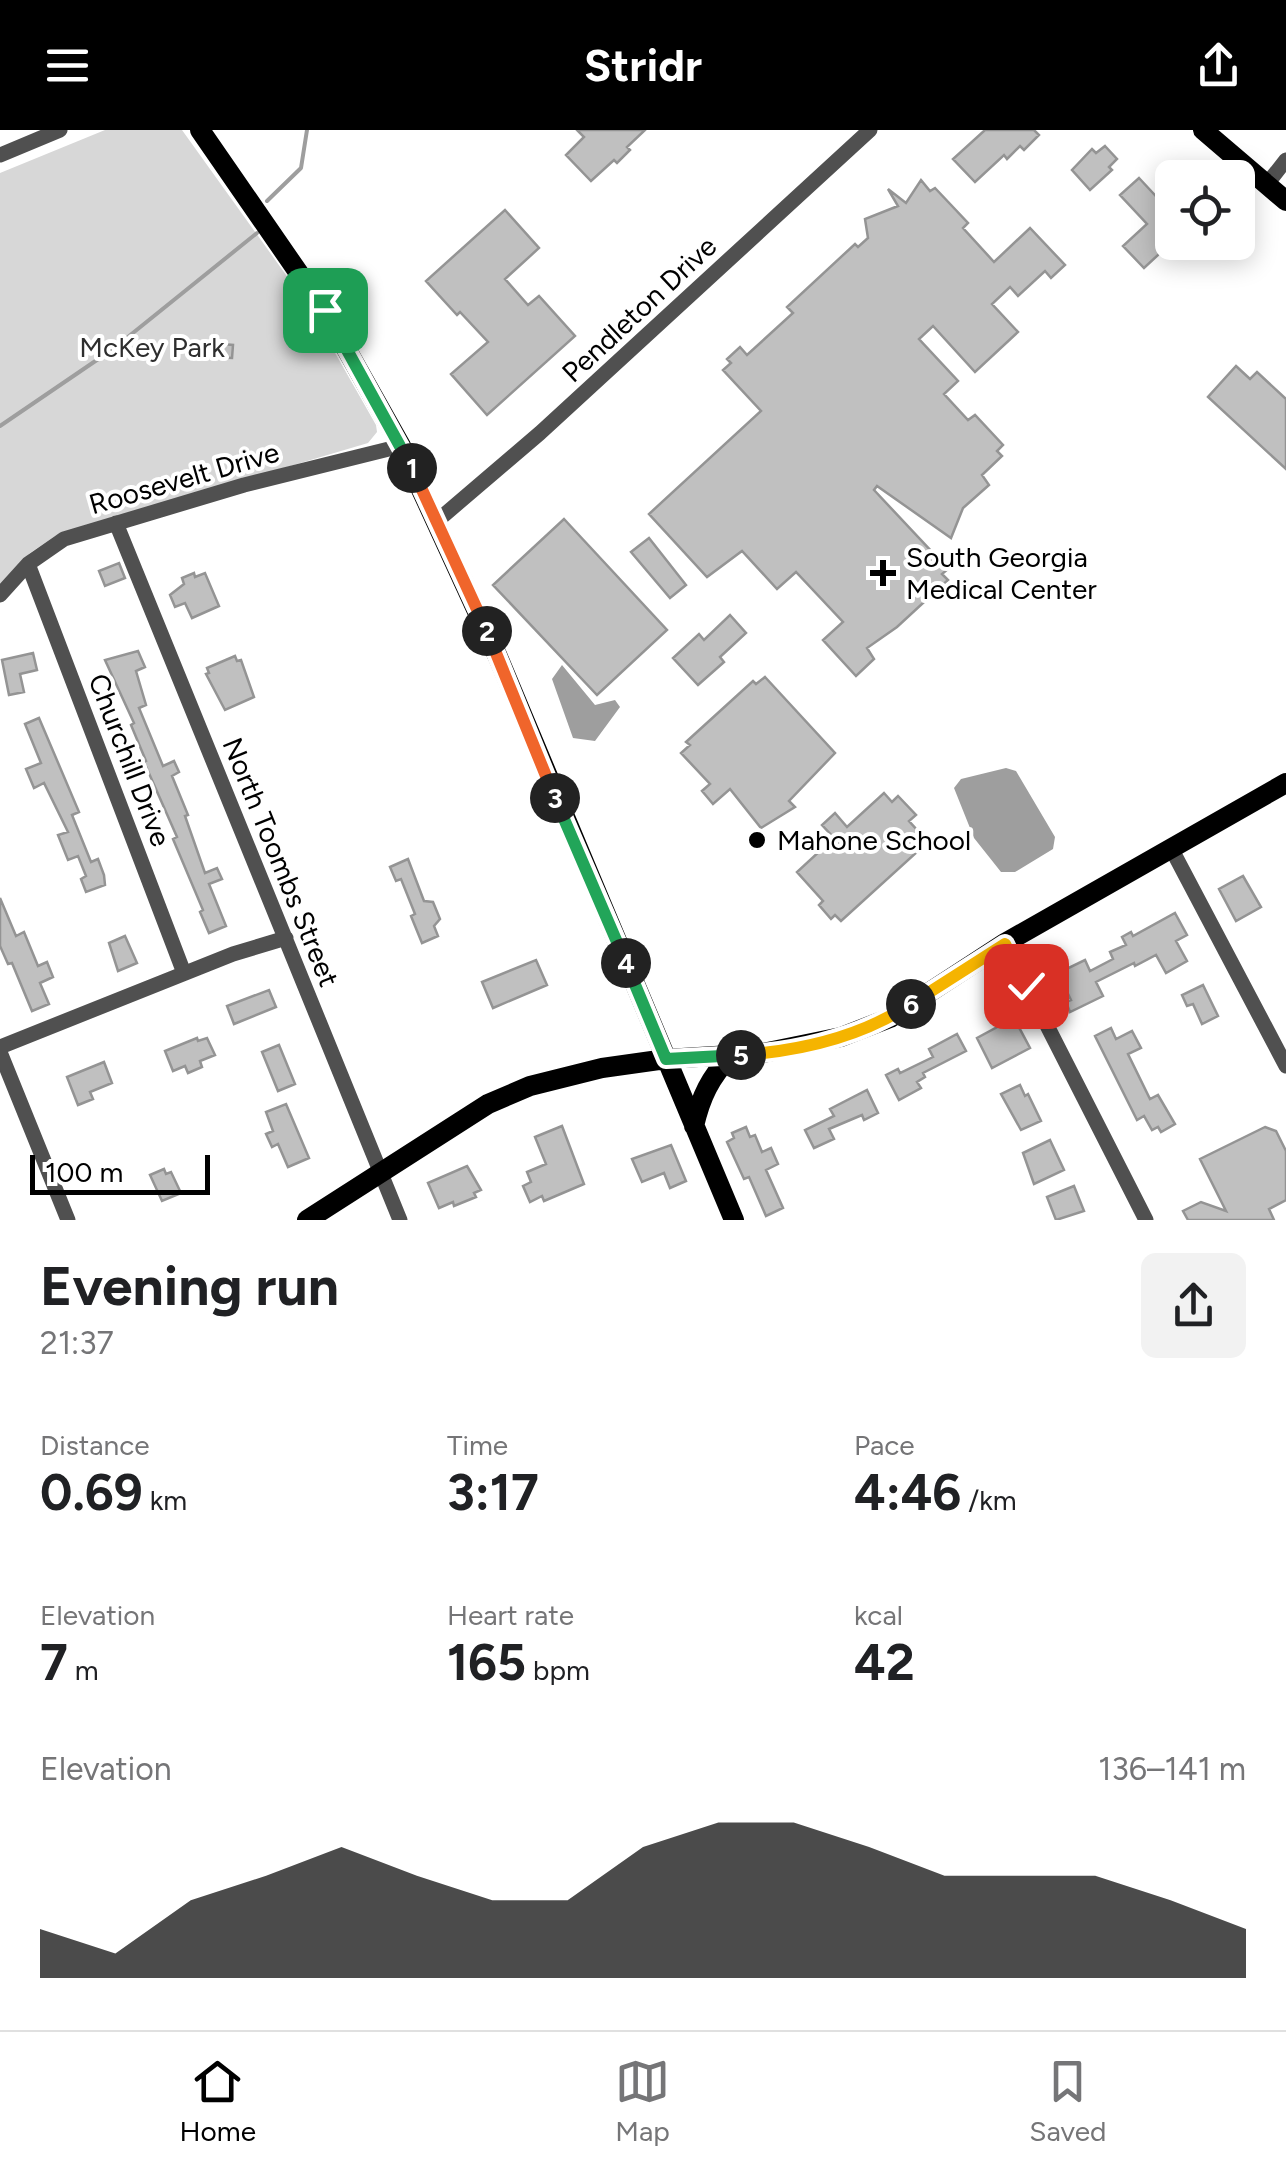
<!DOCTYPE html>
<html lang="en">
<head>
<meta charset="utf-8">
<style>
  body { margin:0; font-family:Figtree,sans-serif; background:#f2f2f2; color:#202124; height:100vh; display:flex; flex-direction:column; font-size:38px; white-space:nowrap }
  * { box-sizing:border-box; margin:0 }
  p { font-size:32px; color:#757577 }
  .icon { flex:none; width:55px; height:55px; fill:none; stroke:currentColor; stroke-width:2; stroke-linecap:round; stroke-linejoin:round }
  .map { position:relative; height:1090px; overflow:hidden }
  .sheet { display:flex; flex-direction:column; background:#fff; flex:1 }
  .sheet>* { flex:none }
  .controls { position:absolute; left:1155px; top:30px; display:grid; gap:20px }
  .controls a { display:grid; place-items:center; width:100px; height:100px; border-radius:15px; background:#fff; box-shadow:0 5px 25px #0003; font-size:50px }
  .scale { position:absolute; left:30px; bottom:25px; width:180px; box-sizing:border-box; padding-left:10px; border:5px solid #000; border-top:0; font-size:28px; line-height:35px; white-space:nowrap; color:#000; -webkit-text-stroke:8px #fff; paint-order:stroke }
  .pin { position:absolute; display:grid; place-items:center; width:85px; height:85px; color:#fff; margin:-42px; border-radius:20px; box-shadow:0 5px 15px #0006 }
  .km { position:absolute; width:50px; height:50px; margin:-25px; border-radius:50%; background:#222; color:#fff; font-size:28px; line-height:50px; text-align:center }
  .round { display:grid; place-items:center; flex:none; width:105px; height:105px; border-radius:15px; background:#f2f2f2 }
  .head { display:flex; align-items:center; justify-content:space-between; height:170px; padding:0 40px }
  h1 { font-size:55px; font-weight:700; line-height:75px }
  .stats { display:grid; grid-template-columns:repeat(3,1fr); gap:15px; height:170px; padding:10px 40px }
  .stats div { display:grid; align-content:center }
  .stats b { font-size:50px; font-weight:700 }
  .stats small { font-size:28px; font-weight:400 }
  .stats p { font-size:28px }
  .chart { height:280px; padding:20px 40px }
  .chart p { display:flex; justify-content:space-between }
  .chart svg { width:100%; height:180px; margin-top:10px; fill:#000; opacity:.7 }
  header { display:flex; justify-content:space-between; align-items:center; height:130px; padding:0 40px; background:#000; color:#fff; font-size:45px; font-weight:700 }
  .tabs { display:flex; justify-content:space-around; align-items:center; height:140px; border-top:2px solid #e0e0e0; background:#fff; font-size:28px; color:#757577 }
  .tabs a { display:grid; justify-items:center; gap:5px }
  .tabs .current { color:#000 }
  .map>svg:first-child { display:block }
</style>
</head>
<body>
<header><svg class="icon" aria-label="menu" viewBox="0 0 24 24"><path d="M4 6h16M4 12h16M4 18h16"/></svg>Stridr<svg class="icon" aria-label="share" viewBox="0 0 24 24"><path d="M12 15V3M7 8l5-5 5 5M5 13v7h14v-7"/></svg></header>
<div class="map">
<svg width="1286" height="1090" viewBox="0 0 1286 1090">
  <rect width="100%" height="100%" fill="#fff"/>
  <!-- green -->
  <path fill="#d7d7d7" d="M105 0H182L309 177 376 295 377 302 368 313 55 406 30 423 0 458V43Z"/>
  <!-- water -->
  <path fill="#9e9e9e" d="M562 535 595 575 615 570 620 577 595 611 573 608 552 549Z
    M1006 638 1016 641 1055 707 1053 719 1015 742H1001L974 708 954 658 961 649Z"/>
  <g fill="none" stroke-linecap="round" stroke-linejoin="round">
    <!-- stream -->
    <path stroke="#9e9e9e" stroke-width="4" d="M267 71 301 38 307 0
      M0 296 113 219 257 103"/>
  </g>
  <!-- building -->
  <path fill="#c0c0c0" stroke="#949494" stroke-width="2.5" d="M577 0H645L627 17 630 20 617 33 614 30 591 51 566 25 584 7Z
    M985 0H1034L1039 5 1024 20 1020 16 1007 29 1004 25 975 52 953 29Z
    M1105 16 1117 29 1109 37 1112 40 1090 60 1072 40 1092 19 1096 23Z
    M1139 48 1166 77 1172 71V112L1144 138 1123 116 1147 94 1120 65Z
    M921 50 930 61 935 58 968 93 963 98 994 132 1030 98 1065 135 1051 148 1045 141 1018 166 1010 157 992 174 1018 202 975 242 933 196 919 209 958 251 944 264 968 290 975 285 1003 315 997 321 1002 326 982 345 989 355 963 378 951 408 877 356 874 360 948 439 942 444 948 450 897 497 867 518 874 529 856 546 823 510 843 492 796 442 777 459 742 421 707 447 649 384 761 281 723 240 731 233 727 229 740 217 747 225 793 183 787 177 855 114 858 117 868 108 865 89 898 76 888 59 906 73Z
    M505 80 539 118 505 149 528 175 539 166 575 206 487 285 451 244 488 212 460 182 457 185 426 151Z
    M209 213 233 215 232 228 209 227Z
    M1236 236 1250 249 1257 242 1286 269V339L1208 267Z
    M564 389 667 500 597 565 493 455Z
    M649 408 686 455 670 468 631 422Z
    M119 433 125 448 105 456 99 441Z
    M194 443 195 447 205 443 219 476 192 488 185 473 175 477 170 465 184 454 182 448Z
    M730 485 746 503 720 527 724 532 698 555 673 528 699 504 704 510Z
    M138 521 145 537 136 541 146 575 139 578 163 636 174 631 179 642 172 646 188 685 185 686 205 743 217 738 222 749 209 754 226 796 209 803 200 782 203 780 173 709 177 707 144 632 146 631 131 595 134 593 105 530Z
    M33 523 37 540 20 544 24 562 9 565 2 530Z
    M235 526 237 531 241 530 254 567 225 580 206 544 209 543 207 538Z
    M765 547 835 623 789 671 795 677 761 698 730 659 713 674 702 661 710 654 681 623 690 615 686 612 753 551 756 554Z
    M39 588 79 682 72 685 91 732 98 729 104 745 105 755 86 762 81 749 86 746 78 726 68 730 58 705 68 702 44 653 34 658 26 639 41 633 25 594Z
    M884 663 892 672 898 666 916 685 909 691 928 712 841 791 835 785 831 789 819 775 823 771 797 742 834 708 822 695 835 683 847 697Z
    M408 729 424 771 433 772 440 789 434 796 438 806 422 813 411 786 415 784 401 749 396 751 390 737Z
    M1243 746 1261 777 1236 791 1219 759Z
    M0 768 16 806 24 802 38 836 47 832 53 847 40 853 49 874 32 881 12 833 8 834 0 816Z
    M1175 783 1187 805 1176 811 1187 831 1166 843 1156 825 1135 836 1134 833 1096 852 1103 866 1070 882 1066 872 1071 870 1058 843 1085 830 1090 841 1113 829 1110 822 1126 815 1122 807 1131 802 1133 806Z
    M125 806 137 833 118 841 109 813Z
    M536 830 547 855 493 878 482 852Z
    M1203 855 1218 886 1202 894 1193 874 1187 876 1182 865Z
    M269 860 276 877 234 894 227 876Z
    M1014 888 1030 918 992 938 977 908Z
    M1111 898 1116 909 1132 901 1141 918 1128 924 1150 969 1158 965 1175 994 1161 1002 1158 997 1152 1000 1144 986 1137 990 1095 906Z
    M957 904 966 921 923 943 925 947 917 952 921 958 899 970 886 945 898 939 900 943 933 927 929 919Z
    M197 908 198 911 207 908 215 925 200 931 202 937 188 943 185 936 173 941 165 921Z
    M279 915 295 954 278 961 262 922Z
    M104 932 112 953 90 962 93 969 78 975 67 947Z
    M1020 955 1025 966 1028 964 1041 991 1021 1000 1001 964Z
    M867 960 878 983 864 990 862 985 829 999 834 1009 814 1018 805 1000 834 986 830 979Z
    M286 974 309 1028 288 1037 278 1014 272 1017 266 1004 273 1001 266 982Z
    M562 996 584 1054 544 1071 542 1066 530 1072 523 1056 531 1052 527 1042 546 1034 535 1007Z
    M746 997 750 1007 755 1005 762 1022 771 1018 778 1034 766 1040 783 1078 766 1086 749 1047 744 1049 727 1012 734 1008 732 1003Z
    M1265 997 1276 1001 1286 1021V1070L1269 1079 1274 1090H1188L1183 1081 1201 1072 1226 1081 1200 1029Z
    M1050 1010 1064 1040 1034 1054 1023 1023Z
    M671 1015 686 1051 670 1058 664 1043 642 1052 632 1029Z
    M467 1036 481 1060 474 1063 476 1067 454 1076 453 1072 439 1078 428 1053Z
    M164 1039 166 1044 171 1042 181 1063 162 1071 150 1045Z
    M1074 1056 1084 1081 1056 1090 1047 1067Z"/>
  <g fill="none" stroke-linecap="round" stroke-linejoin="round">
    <!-- minor -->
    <path stroke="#505050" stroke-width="15" d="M0 25 60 0
      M1267 54 1286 30
      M437 391 540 303 870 0
      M116 393 400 1090
      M28 434 184 843
      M0 465 28 434 64 409 244 355 401 316
      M1171 718 1286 936
      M1005 813 1146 1090
      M0 917 233 824 286 808
      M0 922 68 1090"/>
    <!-- major -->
    <path stroke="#000" stroke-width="20" d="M200 0 325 181 401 316 498 527 734 1090
      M1203 0 1286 71
      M694 996C701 966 710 948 731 925
      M307 1090 488 974 530 956 602 938 666 929 763 923 841 907 890 888 1005 813 1286 653"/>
  </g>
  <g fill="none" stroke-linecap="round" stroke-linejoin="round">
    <defs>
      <path id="split-1" d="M325 180 412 338"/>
      <path id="split-2" d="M412 338 487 501"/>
      <path id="split-3" d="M487 501 555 668"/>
      <path id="split-4" d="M555 668 626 833"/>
      <path id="split-5" d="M626 833 666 929 741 925"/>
      <path id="split-6" d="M741 925C800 921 862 906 911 874"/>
      <path id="split-7" d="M911 874 1005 814 1026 856"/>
    </defs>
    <!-- split-1 casing -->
    <use href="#split-1" stroke="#fff" stroke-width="20"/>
    <!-- split-2 casing -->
    <use href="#split-2" stroke="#fff" stroke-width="20"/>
    <!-- split-3 casing -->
    <use href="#split-3" stroke="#fff" stroke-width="20"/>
    <!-- split-4 casing -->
    <use href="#split-4" stroke="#fff" stroke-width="20"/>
    <!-- split-5 casing -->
    <use href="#split-5" stroke="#fff" stroke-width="20"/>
    <!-- split-6 casing -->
    <use href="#split-6" stroke="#fff" stroke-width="20"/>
    <!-- split-7 casing -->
    <use href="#split-7" stroke="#fff" stroke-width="20"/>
    <!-- split-1 -->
    <use href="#split-1" stroke="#22a559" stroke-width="12"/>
    <!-- split-2 -->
    <use href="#split-2" stroke="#f0652b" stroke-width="12"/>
    <!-- split-3 -->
    <use href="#split-3" stroke="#f0652b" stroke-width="12"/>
    <!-- split-4 -->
    <use href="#split-4" stroke="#22a559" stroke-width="12"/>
    <!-- split-5 -->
    <use href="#split-5" stroke="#22a559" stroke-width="12"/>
    <!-- split-6 -->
    <use href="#split-6" stroke="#f5b400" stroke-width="12"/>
    <!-- split-7 -->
    <use href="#split-7" stroke="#f5b400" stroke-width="12"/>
  </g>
  <!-- markers -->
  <g fill="#000" stroke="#fff" stroke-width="4">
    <path d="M878 428h10v10h10v10h-10v10h-10v-10h-10v-10h10z"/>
    <circle cx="757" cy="710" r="10"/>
  </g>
  <g text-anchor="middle" stroke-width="8" stroke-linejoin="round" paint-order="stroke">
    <!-- street labels -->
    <g font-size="28" fill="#000" stroke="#fff">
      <text transform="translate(639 179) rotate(-43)" y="10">Pendleton Drive</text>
      <text transform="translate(184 348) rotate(-16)" y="10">Roosevelt Drive</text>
      <text transform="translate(130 630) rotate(69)" y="10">Churchill Drive</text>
      <text transform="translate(281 732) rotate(68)" y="10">North Toombs Street</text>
    </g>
    <!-- park labels -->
    <g font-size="28" fill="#2e2e2e" stroke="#fff">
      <text x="152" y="227">McKey Park</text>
    </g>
    <!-- poi labels -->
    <g font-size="28" fill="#000" stroke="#fff" text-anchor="start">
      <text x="906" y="437">South Georgia<tspan x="906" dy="32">Medical Center</tspan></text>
      <text x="777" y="720">Mahone School</text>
    </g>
  </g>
</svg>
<div class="controls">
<a><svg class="icon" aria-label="locate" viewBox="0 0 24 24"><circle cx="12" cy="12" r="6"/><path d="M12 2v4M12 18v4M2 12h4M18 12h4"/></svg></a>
</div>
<div class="scale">100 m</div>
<div class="pin" style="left:325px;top:180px;background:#1e9e55"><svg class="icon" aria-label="arrive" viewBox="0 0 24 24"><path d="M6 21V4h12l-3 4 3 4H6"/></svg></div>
<div class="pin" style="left:1026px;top:856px;background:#d93025"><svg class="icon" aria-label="check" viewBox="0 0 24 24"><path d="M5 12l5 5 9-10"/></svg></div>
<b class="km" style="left:412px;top:338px">1</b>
<b class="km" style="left:487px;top:501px">2</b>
<b class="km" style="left:555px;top:668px">3</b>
<b class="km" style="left:626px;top:833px">4</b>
<b class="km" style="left:741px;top:925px">5</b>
<b class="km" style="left:911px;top:874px">6</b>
</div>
<section class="sheet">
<div class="head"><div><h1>Evening run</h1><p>21:37</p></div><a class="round"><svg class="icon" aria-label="share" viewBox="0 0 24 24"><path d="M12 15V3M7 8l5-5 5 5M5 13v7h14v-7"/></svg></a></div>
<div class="stats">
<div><p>Distance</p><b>0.69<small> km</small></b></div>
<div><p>Time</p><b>3:17</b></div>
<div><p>Pace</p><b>4:46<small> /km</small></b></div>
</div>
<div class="stats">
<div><p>Elevation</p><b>7<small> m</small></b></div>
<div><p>Heart rate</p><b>165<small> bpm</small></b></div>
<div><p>kcal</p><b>42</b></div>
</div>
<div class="chart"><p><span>Elevation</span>136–141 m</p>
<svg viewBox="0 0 160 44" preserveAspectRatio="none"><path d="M0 44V32L10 38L20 25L30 19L40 12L50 19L60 25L70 25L80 12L90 6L100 6L110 12L120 19L130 19L140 19L150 25L160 32V44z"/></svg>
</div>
</section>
<nav class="tabs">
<a class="current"><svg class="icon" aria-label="home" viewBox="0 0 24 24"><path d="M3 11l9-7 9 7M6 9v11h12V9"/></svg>Home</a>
<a><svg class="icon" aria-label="map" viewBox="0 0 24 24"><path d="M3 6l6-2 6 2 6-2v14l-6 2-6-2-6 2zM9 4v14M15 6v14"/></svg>Map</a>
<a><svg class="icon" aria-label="saved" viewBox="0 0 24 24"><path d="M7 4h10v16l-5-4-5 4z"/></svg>Saved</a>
</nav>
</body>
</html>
